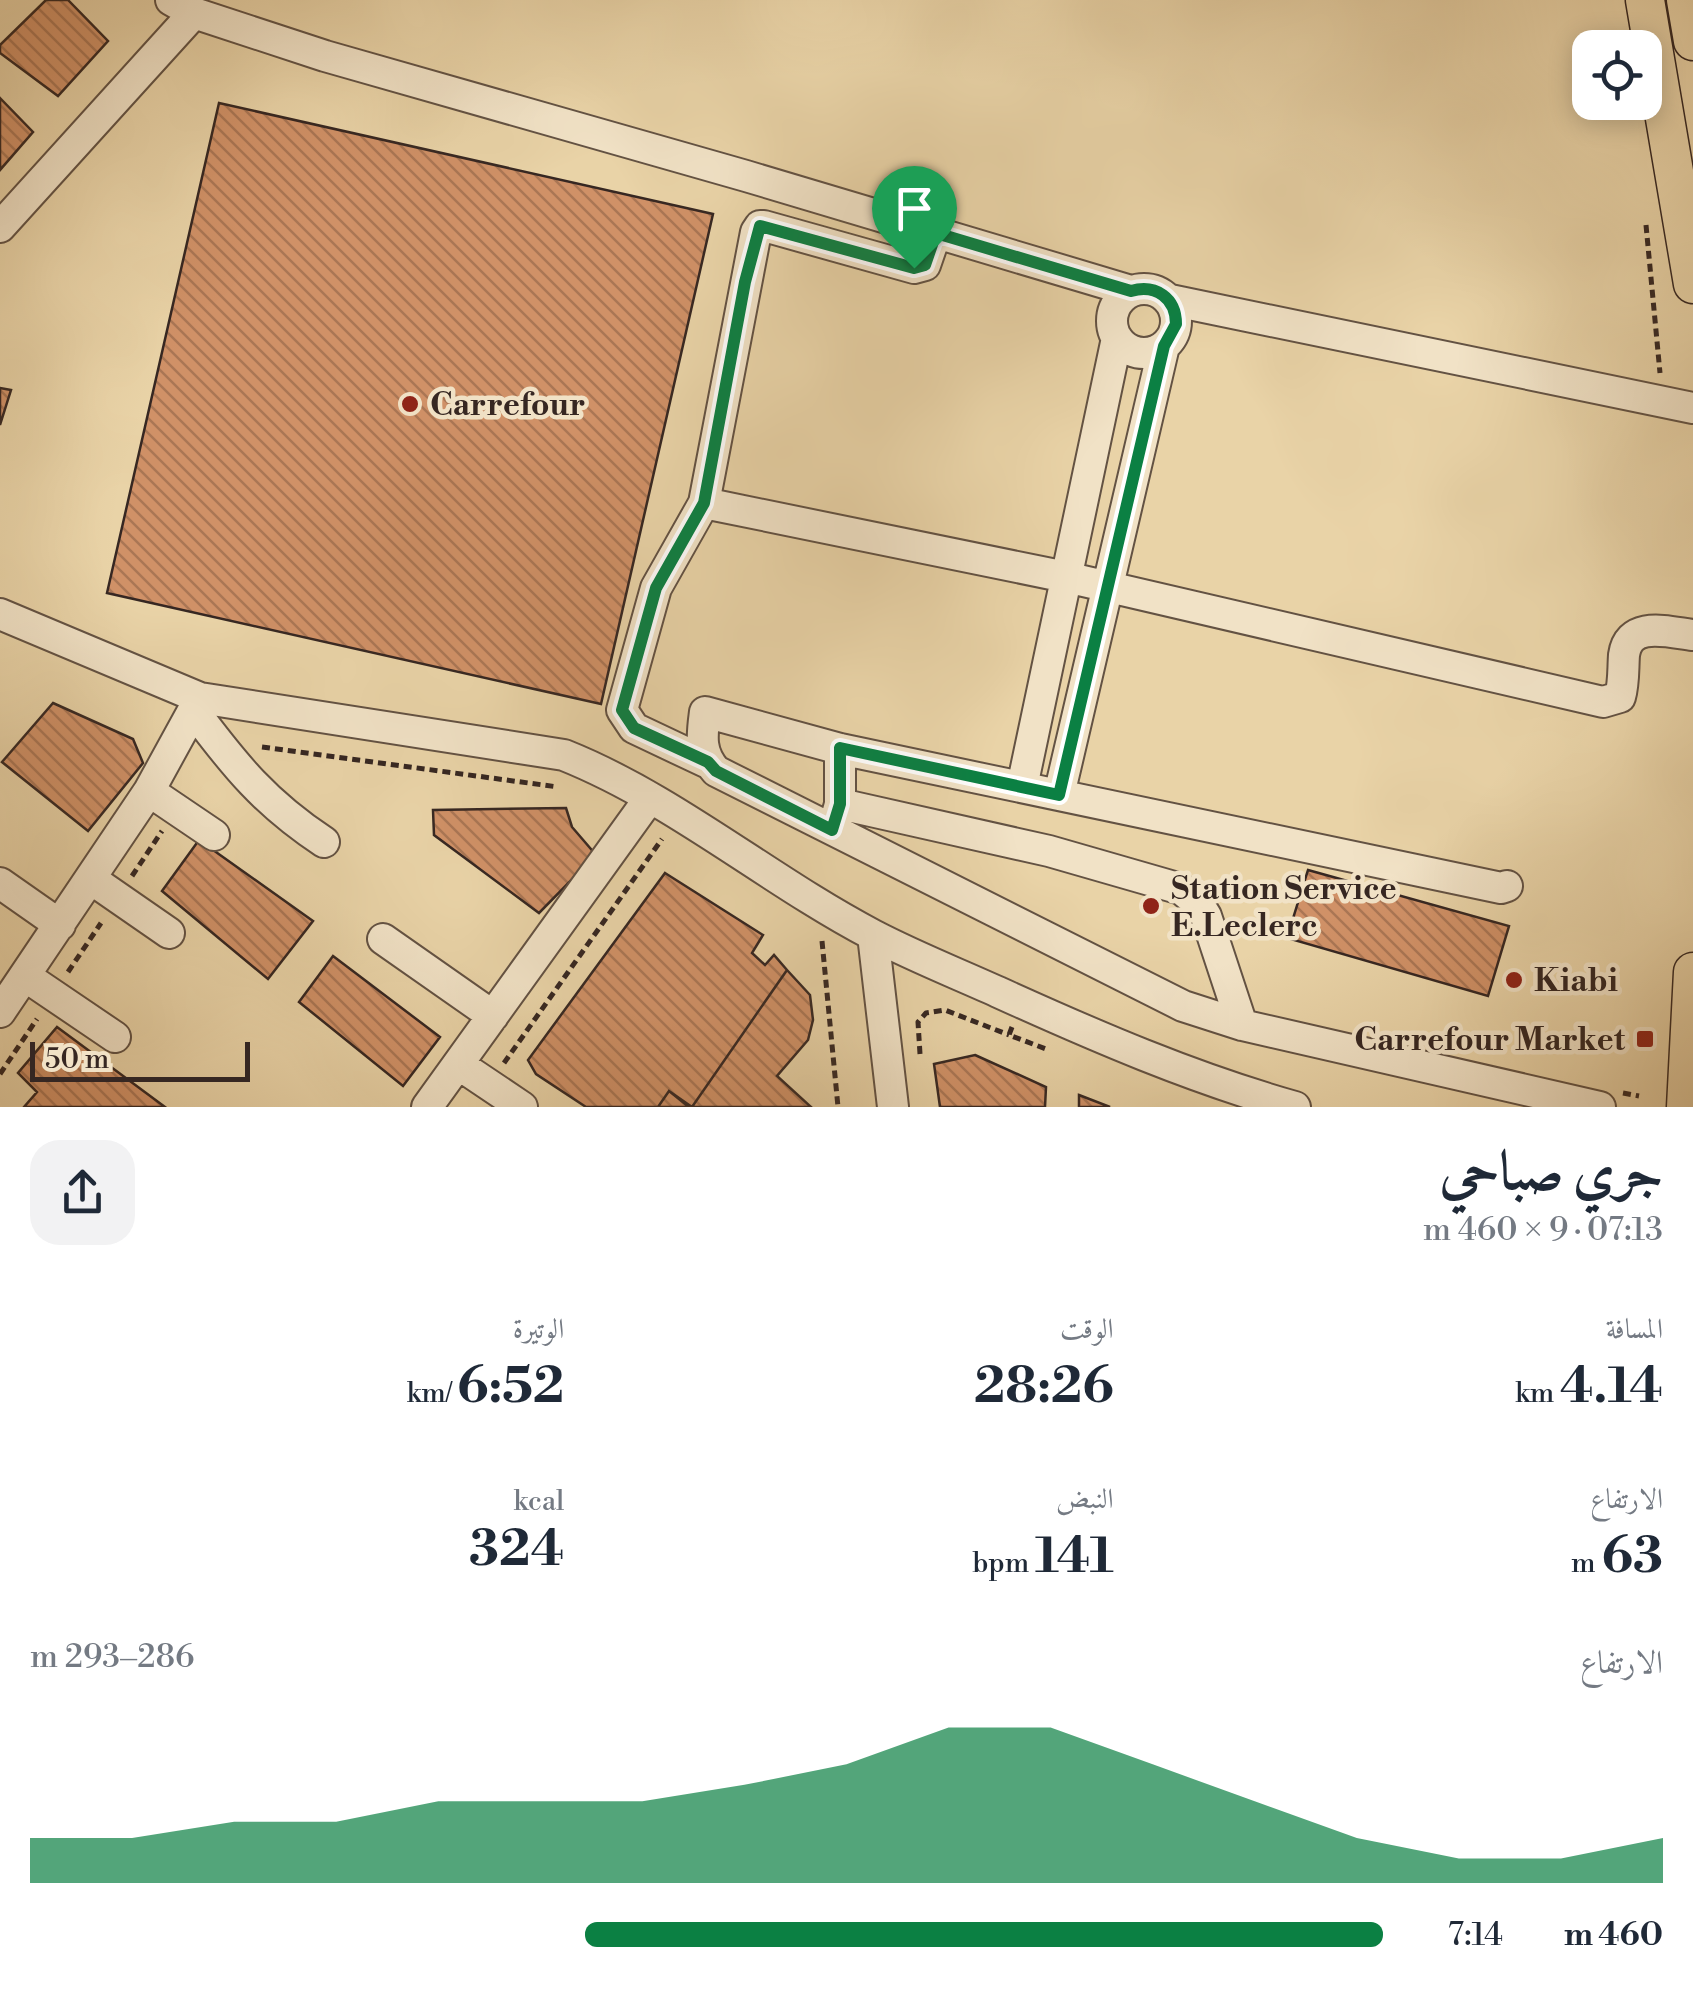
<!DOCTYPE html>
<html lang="ar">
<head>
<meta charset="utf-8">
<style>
  body { margin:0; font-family:"Libre Bodoni",Amiri,serif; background:#f2f2f3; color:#1f2937; direction:rtl; height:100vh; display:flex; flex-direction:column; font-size:38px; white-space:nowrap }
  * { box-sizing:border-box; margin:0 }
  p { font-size:32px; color:#747a83 }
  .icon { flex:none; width:55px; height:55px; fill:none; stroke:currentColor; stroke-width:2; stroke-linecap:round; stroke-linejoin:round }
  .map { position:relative; height:1107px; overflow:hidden; direction:ltr }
  .panel { display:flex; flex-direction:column; background:#fff; flex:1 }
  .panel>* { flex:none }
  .controls { position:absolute; left:1572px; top:30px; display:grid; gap:20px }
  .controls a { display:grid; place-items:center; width:90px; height:90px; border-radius:20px; background:#fff; box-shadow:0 5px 25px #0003; font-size:50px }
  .scale { position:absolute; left:30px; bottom:25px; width:220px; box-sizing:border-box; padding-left:10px; border:5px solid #362722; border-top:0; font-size:28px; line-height:35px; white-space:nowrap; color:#362722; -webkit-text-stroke:8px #f1e2c6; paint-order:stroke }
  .pin { position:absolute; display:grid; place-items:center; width:85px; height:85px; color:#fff; margin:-102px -42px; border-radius:50% 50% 50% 0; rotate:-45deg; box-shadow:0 0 10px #0007 }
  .pin .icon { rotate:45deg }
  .round { display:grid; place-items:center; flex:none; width:105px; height:105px; border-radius:30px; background:#f2f2f3 }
  .headline { display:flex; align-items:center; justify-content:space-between; height:170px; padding:0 30px }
  h1 { font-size:55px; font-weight:700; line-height:75px }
  .metrics { display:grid; grid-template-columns:repeat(3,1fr); gap:15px; height:170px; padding:10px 30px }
  .metrics div { display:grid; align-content:center }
  .metrics b { font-size:50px; font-weight:700 }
  .metrics small { font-size:28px; font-weight:400 }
  .metrics p { font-size:28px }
  .chart { height:280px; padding:20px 30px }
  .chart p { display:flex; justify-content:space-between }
  .chart svg { width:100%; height:180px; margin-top:10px; fill:#0b8043; opacity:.7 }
  ul { padding:0 30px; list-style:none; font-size:32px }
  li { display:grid; grid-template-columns:160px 120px 1fr; align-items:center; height:75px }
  li i { height:25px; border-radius:12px; background:#0b8043 }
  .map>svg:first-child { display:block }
</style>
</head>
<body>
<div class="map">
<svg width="1693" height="1107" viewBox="0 0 1693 1107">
  <defs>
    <pattern id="building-back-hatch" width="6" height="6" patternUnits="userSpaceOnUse" patternTransform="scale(2.5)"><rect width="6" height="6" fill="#d09167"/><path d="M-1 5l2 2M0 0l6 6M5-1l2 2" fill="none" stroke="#aa7654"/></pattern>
  </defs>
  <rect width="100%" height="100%" fill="#e9d3a7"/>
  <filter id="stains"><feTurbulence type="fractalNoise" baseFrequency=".002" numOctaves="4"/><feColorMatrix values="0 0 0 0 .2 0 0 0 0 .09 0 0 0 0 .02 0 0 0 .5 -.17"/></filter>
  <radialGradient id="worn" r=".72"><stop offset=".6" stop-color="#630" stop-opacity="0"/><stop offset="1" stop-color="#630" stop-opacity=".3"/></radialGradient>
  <!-- building -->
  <path fill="url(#building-back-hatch)" stroke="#362722" stroke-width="2.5" d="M46 0H68L108 41 58 96 0 53V45Z
    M0 98 33 132 0 170Z
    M219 103 713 214 601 704 107 593Z
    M0 388 11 390 0 425Z
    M53 703 133 739 143 763 88 831 2 762Z
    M566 808 572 827 596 855 539 913 434 835 433 810Z
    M199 840 313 921 268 979 162 891Z
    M1308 870 1509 926 1488 996 1287 938Z
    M665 873 763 935 752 953 765 965 774 955 787 970 692 1107 669 1091 658 1107H586L536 1074 528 1060Z
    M333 956 440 1037 403 1086 299 1002Z
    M787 970 810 995 813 1020 808 1040 777 1076 811 1107H692Z
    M57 1027 165 1107H24L37 1092 18 1073Z
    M975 1055 1046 1087 1045 1107H940L934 1064Z
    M669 1091 689 1107H658Z
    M1079 1095 1110 1107H1079Z"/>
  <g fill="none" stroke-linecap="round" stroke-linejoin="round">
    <defs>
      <path id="minor" d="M171 0 194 13 325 56 746 176 1131 291
        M0 227 194 13
        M1112 321a32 32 0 1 1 64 0a32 32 0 1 1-64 0Z
        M1170 300 1693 408
        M704 503 1066 577 1603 702 1620 697C1624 683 1623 669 1624 655 1629 620 1668 632 1693 635
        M0 614 200 698 564 755C674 799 768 880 873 935 913 956 956 973 998 992 1095 1036 1192 1078 1295 1107
        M194 711C235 766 265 803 324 842
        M708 763 634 728 622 710 656 588 704 503 756 232 760 226H764L914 268 925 265 936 233
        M1022 787 1117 338
        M149 791 214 835
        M1059 795 1164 346
        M840 804 1049 851 1181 889 1198 903 1206 916 1242 1025
        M835 822 840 804V749
        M91 879 169 933
        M0 883 60 925
        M1507 886 1501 888 840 749 705 712C702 735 699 752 716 771L1183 1006 1242 1025 1600 1107
        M873 935 893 1107
        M383 939 493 1016
        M25 976 115 1037
        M0 1012 149 791 200 698
        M458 1064 522 1107
        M427 1107 649 799"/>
      <path id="major" d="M1645 0 1693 284
        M1686 0 1693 41
        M1686 1107 1693 972"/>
    </defs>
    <!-- minor casing -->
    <use href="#minor" stroke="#635243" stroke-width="34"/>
    <!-- major casing -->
    <use href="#major" stroke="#362722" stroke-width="41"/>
    <!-- path -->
    <path stroke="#362722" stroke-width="5" stroke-dasharray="8 5" stroke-linecap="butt" d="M1646 225 1660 373
      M262 747 558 787
      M132 876 162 831
      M822 941 838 1107
      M68 972 101 923
      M1012 1027 1009 1035 1046 1049
      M920 1054 918 1022 926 1013 945 1010 1009 1035
      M504 1063 662 839
      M0 1074 37 1019
      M1623 1093 1639 1096"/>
    <!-- minor -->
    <use href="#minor" stroke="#f1e2c6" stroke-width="30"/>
    <!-- major -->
    <use href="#major" stroke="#e9d3a7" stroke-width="38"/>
  </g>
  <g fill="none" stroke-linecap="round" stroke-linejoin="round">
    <defs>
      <path id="route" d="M760 226 914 268 925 265 936 233 1131 291C1156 284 1176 298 1176 324L1164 346 1059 795 840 748V804L832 830 716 771 708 762 634 728 622 710 656 588 704 503 745 282Z"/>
    </defs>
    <!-- route casing -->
    <use href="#route" stroke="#fff" stroke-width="20"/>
    <!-- route -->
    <use href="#route" stroke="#0b8043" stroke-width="12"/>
  </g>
  <!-- markers -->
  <g fill="#8f2418" stroke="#f1e2c6" stroke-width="4">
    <circle cx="410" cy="404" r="10"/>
    <circle cx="1151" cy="906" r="10"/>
    <circle cx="1514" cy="980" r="10"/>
    <rect x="1635" y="1029" width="20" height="20" rx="5"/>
  </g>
  <g text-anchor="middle" stroke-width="9" stroke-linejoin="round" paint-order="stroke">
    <!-- poi labels -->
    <g font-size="32" font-weight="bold" fill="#362722" stroke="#f1e2c6" text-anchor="start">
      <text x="430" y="415">Carrefour</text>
      <text x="1171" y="899">Station Service<tspan x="1171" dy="37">E.Leclerc</tspan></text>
      <text x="1534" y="991">Kiabi</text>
      <text x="1625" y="1050" text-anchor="end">Carrefour Market</text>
    </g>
  </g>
  <rect width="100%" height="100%" filter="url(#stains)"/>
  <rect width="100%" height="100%" fill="url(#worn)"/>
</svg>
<div class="controls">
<a><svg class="icon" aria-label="locate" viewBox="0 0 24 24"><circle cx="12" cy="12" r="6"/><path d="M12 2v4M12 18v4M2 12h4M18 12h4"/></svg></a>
</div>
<div class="scale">50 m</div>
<div class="pin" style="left:914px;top:268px;background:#1e9e55"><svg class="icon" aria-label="arrive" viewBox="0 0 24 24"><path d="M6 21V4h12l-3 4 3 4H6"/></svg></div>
</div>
<section class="panel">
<div class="headline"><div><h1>جري صباحي</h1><p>07:13 · 9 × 460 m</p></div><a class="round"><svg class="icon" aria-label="share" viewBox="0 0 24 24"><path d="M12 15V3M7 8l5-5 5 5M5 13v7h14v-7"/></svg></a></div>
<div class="metrics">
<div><p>المسافة</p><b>4.14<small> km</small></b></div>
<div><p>الوقت</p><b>28:26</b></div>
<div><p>الوتيرة</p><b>6:52<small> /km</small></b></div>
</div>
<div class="metrics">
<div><p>الارتفاع</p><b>63<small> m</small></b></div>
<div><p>النبض</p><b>141<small> bpm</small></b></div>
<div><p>kcal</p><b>324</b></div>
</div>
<div class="chart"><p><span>الارتفاع</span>286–293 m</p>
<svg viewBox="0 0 160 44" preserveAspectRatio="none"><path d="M0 44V33L10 33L20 29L30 29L40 24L50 24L60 24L70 20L80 15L90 6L100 6L110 15L120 24L130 33L140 38L150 38L160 33V44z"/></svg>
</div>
<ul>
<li><b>460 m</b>7:14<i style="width:59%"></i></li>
</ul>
</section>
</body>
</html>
